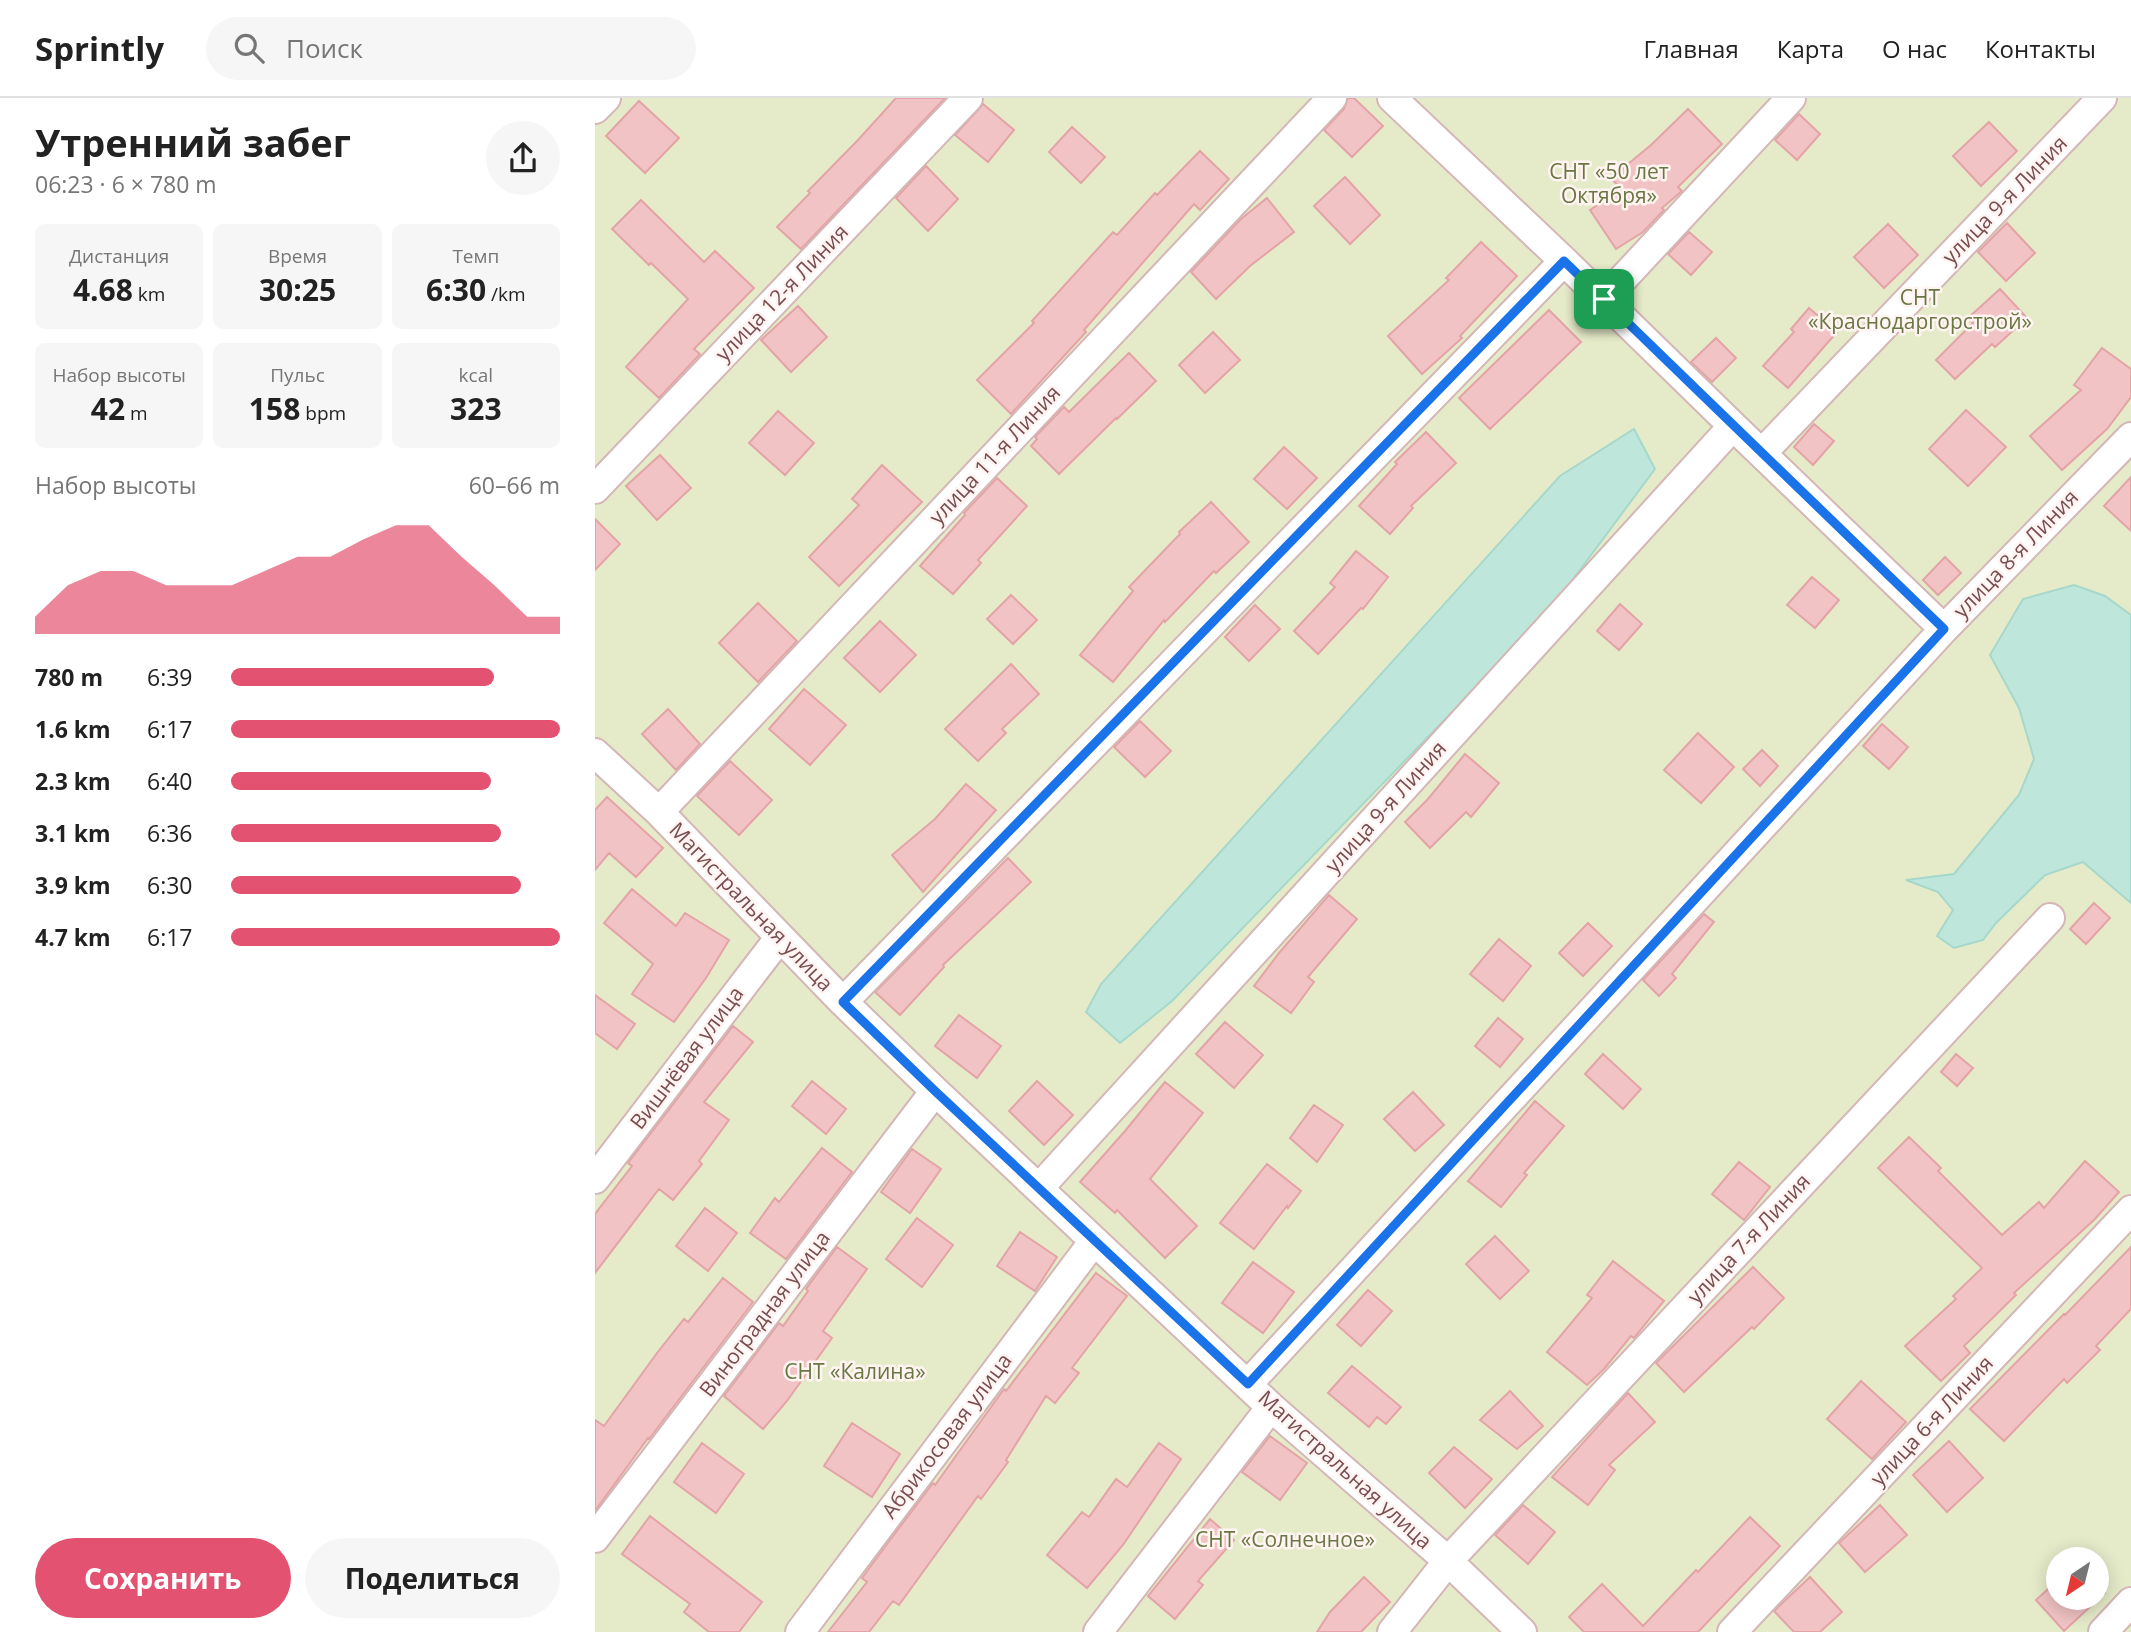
<!DOCTYPE html>
<html lang="ru">
<head>
<meta charset="utf-8">
<style>
  body { margin:0; font-family:"Open Sans",sans-serif; background:#f6f6f6; color:#222; height:100vh; display:flex; flex-direction:column; font-size:26px; white-space:nowrap }
  * { box-sizing:border-box; margin:0 }
  p { font-size:23px; color:#767676 }
  .icon { flex:none; width:38px; height:38px; fill:none; stroke:currentColor; stroke-width:2; stroke-linecap:round; stroke-linejoin:round }
  .map { position:relative; flex:1; overflow:hidden }
  .side { display:flex; flex-direction:column; background:#fff; width:595px }
  .side>* { flex:none }
  .needle { width:46px; rotate:215deg }
  .fabs { position:absolute; left:1451px; top:1449px; display:grid; gap:14px }
  .fabs a { display:grid; place-items:center; width:63px; height:63px; border-radius:50%; background:#fff; box-shadow:0 4px 18px #0003; font-size:35px }
  .pin { position:absolute; display:grid; place-items:center; width:60px; height:60px; color:#fff; margin:-30px; border-radius:14px; box-shadow:0 4px 10px #0006 }
  .round { display:grid; place-items:center; flex:none; width:74px; height:74px; border-radius:37px; background:#f6f6f6 }
  .summary { display:flex; align-items:center; justify-content:space-between; height:119px; padding:0 35px }
  h1 { font-size:38px; font-weight:700; line-height:52px }
  .stats { display:grid; grid-template-columns:repeat(3,1fr); gap:10px; height:119px; padding:7px 35px }
  .stats div { display:grid; align-content:center; border-radius:10px; background:#f6f6f6; text-align:center }
  .stats b { font-size:30px; font-weight:700 }
  .stats small { font-size:19px; font-weight:400 }
  .stats p { font-size:19px }
  .chart { height:196px; padding:14px 35px }
  .chart p { display:flex; justify-content:space-between }
  .chart svg { width:100%; height:126px; margin-top:7px; fill:#e35371; opacity:.7 }
  .button { display:flex; gap:14px; margin-top:auto; padding:14px 35px }
  .button a { flex:1; height:80px; border-radius:42px; background:#e35371; color:#fff; font-size:28px; font-weight:700; line-height:80px; text-align:center }
  .button a+a { background:#f6f6f6; color:#222 }
  ul { padding:0 35px; list-style:none; font-size:23px }
  li { display:grid; grid-template-columns:112px 84px 1fr; align-items:center; height:52px }
  li i { height:18px; border-radius:9px; background:#e35371 }
  header { display:flex; align-items:center; gap:42px; box-sizing:border-box; height:98px; padding:0 35px; background:#fff; border-bottom:2px solid #e0e0e0 }
  header strong { font-size:33px }
  nav { display:flex; gap:38px; margin-inline-start:auto; font-size:24px }
  .search { width:490px; height:63px; background:#f6f6f6; display:flex; align-items:center; gap:18px; box-sizing:border-box; padding:0 24px; border-radius:38px; color:#767676; font-size:26px }
  main { display:flex; flex:1; min-height:0 }
  .map>svg:first-child { display:block }
</style>
</head>
<body>
<header>
<strong>Sprintly</strong>
<div class="search"><svg class="icon" aria-label="search" viewBox="0 0 24 24"><circle cx="10" cy="10" r="6"/><path d="M15 15l6 6"/></svg>Поиск</div>
<nav><a>Главная</a><a>Карта</a><a>О нас</a><a>Контакты</a></nav>
</header>
<main>
<section class="side">
<div class="summary"><div><h1>Утренний забег</h1><p>06:23 · 6 × 780 m</p></div><a class="round"><svg class="icon" aria-label="share" viewBox="0 0 24 24"><path d="M12 15V3M7 8l5-5 5 5M5 13v7h14v-7"/></svg></a></div>
<div class="stats">
<div><p>Дистанция</p><b>4.68<small> km</small></b></div>
<div><p>Время</p><b>30:25</b></div>
<div><p>Темп</p><b>6:30<small> /km</small></b></div>
</div>
<div class="stats">
<div><p>Набор высоты</p><b>42<small> m</small></b></div>
<div><p>Пульс</p><b>158<small> bpm</small></b></div>
<div><p>kcal</p><b>323</b></div>
</div>
<div class="chart"><p><span>Набор высоты</span>60–66 m</p>
<svg viewBox="0 0 160 44" preserveAspectRatio="none"><path d="M0 44V38L10 27L20 22L30 22L40 27L50 27L60 27L70 22L80 17L90 17L100 11L110 6L120 6L130 17L140 27L150 38L160 38V44z"/></svg>
</div>
<ul>
<li><b>780 m</b>6:39<i style="width:80%"></i></li>
<li><b>1.6 km</b>6:17<i style="width:100%"></i></li>
<li><b>2.3 km</b>6:40<i style="width:79%"></i></li>
<li><b>3.1 km</b>6:36<i style="width:82%"></i></li>
<li><b>3.9 km</b>6:30<i style="width:88%"></i></li>
<li><b>4.7 km</b>6:17<i style="width:100%"></i></li>
</ul>
<div class="button"><a>Сохранить</a><a>Поделиться</a></div>
</section>
<div class="map">
<svg width="1536" height="1534" viewBox="0 0 1536 1534">
  <rect width="100%" height="100%" fill="#fceeeb"/>
  <!-- green -->
  <path fill="#e5ebc9" fill-rule="evenodd" d="M0 0H1536V1534H0ZM1463 1461H1502V1500H1463Z"/>
  <!-- water -->
  <path fill="#bfe6db" stroke="#a5d8ca" stroke-width="2" d="M1039 331 1060 371 973 488 860 611 577 903 525 945 491 914 506 886 965 378Z
    M1479 487 1510 498 1536 517V805L1488 764 1450 777 1401 825 1388 842 1359 850 1342 838 1358 812 1343 794 1311 782 1359 776 1424 697 1439 661 1424 610 1395 557 1428 501Z"/>
  <!-- building -->
  <path fill="#f1c3c4" stroke="#e4a3a6" stroke-width="2" d="M301 0H350L206 151 182 129 215 95 213 93 263 42Z
    M753 0H759L788 28 757 59 729 32 749 11Z
    M44 3 84 40 50 75 11 38Z
    M388 6 419 32 393 64 360 37Z
    M1093 11 1127 46 1083 89 1087 93 1067 110 1069 112 1048 134 1021 151 995 112 1026 91 1016 80 1056 47Z
    M1204 16 1225 36 1202 62 1180 42Z
    M1394 24 1422 53 1386 88 1358 58Z
    M477 29 510 59 486 85 454 54Z
    M605 53 634 81 605 112 599 106 489 232 491 234 416 316 382 282 439 225 437 223 518 134 522 137 560 95 562 97Z
    M331 68 363 101 333 133 301 100Z
    M750 79 785 117 755 146 719 108Z
    M672 100 699 134 655 168 621 201 596 174 646 121Z
    M46 102 109 164 120 153 159 190 99 251 105 256 64 300 31 269 93 201 56 165 54 167 17 131Z
    M1412 125 1440 155 1411 183 1383 154Z
    M1293 126 1323 157 1289 190 1259 159Z
    M1094 134 1117 154 1096 177 1073 156Z
    M886 144 922 178 865 238 867 240 827 276 793 238 854 182 851 180Z
    M1405 191 1432 220 1400 249 1397 246 1360 281 1341 262 1378 225 1373 220Z
    M203 208 232 239 196 274 166 242Z
    M1214 210 1242 234 1193 290 1168 268 1199 234 1196 231Z
    M954 212 986 244 895 331 864 300Z
    M618 234 645 262 610 295 584 267Z
    M1121 240 1141 260 1117 284 1096 264Z
    M1507 250 1536 271V299L1512 331 1467 372 1435 338 1486 292 1479 287Z
    M534 255 561 283 522 321 521 320 464 376 436 348 442 341 440 339 469 309 474 314Z
    M1371 312 1411 349 1373 388 1334 351Z
    M183 313 219 345 190 377 154 345Z
    M1219 326 1239 343 1218 367 1199 349Z
    M831 334 861 365 816 408 818 410 795 436 764 408 802 366 800 364Z
    M689 349 722 380 692 411 659 381Z
    M65 357 96 390 62 422 31 388Z
    M287 367 327 404 244 488 214 459 264 407 257 401Z
    M1536 379V433L1509 408Z
    M402 380 432 408 383 462 386 465 358 496 325 468 370 417 369 415Z
    M616 404 654 444 621 475 619 473 570 524 569 522 518 584 485 557 538 493 534 489 585 436 584 434Z
    M0 421 25 446 0 472Z
    M761 453 793 479 768 511 766 510 723 556 699 533 740 489 735 485Z
    M1350 459 1366 475 1343 497 1328 482Z
    M1217 479 1244 502 1220 530 1192 507Z
    M416 497 442 522 418 546 392 521Z
    M163 505 202 543 163 584 124 545Z
    M1025 506 1047 526 1024 552 1002 533Z
    M660 507 685 531 654 563 630 539Z
    M285 523 321 557 285 594 249 560Z
    M416 566 444 596 407 631 411 635 383 663 350 631Z
    M209 591 251 627 215 667 174 631Z
    M73 611 105 646 81 672 47 636Z
    M545 623 576 653 550 679 519 649Z
    M1287 626 1313 649 1294 671 1268 648Z
    M1103 635 1139 669 1106 705 1069 672Z
    M1167 652 1183 668 1165 688 1148 671Z
    M870 656 904 685 876 719 871 714 835 750 810 724 833 701Z
    M135 663 177 702 144 737 102 698Z
    M371 686 401 712 328 794 297 757 340 721Z
    M12 699 68 750 41 779 14 755 0 772V712Z
    M413 760 436 784 348 867 349 869 305 917 280 894Z
    M37 791 81 828 90 815 134 842 111 880 79 924 37 896 58 866 9 825Z
    M734 797 762 821 713 879 719 884 696 915 659 888 684 855Z
    M1499 805 1515 820 1491 846 1475 831Z
    M1109 816 1119 824 1077 876 1081 880 1064 898 1048 882Z
    M993 825 1017 848 988 878 964 855Z
    M904 841 936 868 908 903 875 876Z
    M0 897 40 926 22 951 0 935Z
    M364 917 406 948 382 980 340 948Z
    M903 920 928 941 905 969 880 948Z
    M630 924 668 957 639 990 601 956Z
    M138 928 158 944 109 1004 134 1022 104 1063 107 1066 78 1102 64 1091 0 1175V1116L37 1068 33 1065Z
    M1008 956 1046 991 1028 1011 990 976Z
    M1361 956 1378 970 1362 988 1346 974Z
    M217 983 251 1011 231 1036 197 1008Z
    M442 983 478 1017 449 1047 414 1013Z
    M570 984 608 1015 555 1081 602 1128 570 1160 522 1112 520 1115 485 1084 530 1033Z
    M818 994 849 1027 820 1053 789 1021Z
    M940 1003 969 1028 929 1075 932 1077 906 1109 873 1083Z
    M719 1007 748 1027 722 1064 695 1040Z
    M1314 1039 1346 1070 1343 1073 1407 1137 1444 1104 1449 1110 1490 1063 1524 1094 1499 1122 1419 1195 1421 1197 1369 1248 1375 1255 1346 1283 1310 1248 1361 1201 1358 1198 1387 1170 1283 1070Z
    M227 1050 257 1074 191 1161 155 1135 180 1100 184 1104Z
    M317 1051 346 1071 315 1115 286 1094Z
    M1144 1064 1175 1089 1149 1122 1117 1096Z
    M672 1066 706 1093 693 1110 692 1108 659 1151 625 1125Z
    M110 1110 142 1135 113 1173 81 1148Z
    M322 1120 358 1147 327 1189 291 1161Z
    M425 1134 462 1159 440 1193 402 1168Z
    M900 1138 934 1173 905 1201 871 1166Z
    M242 1149 272 1171 228 1233 237 1240 192 1303 168 1331 129 1298 184 1225 188 1228 213 1193 211 1191Z
    M1536 1149V1211L1501 1248 1505 1252 1472 1285 1469 1281 1409 1343 1375 1311 1469 1216 1470 1217Z
    M1018 1163 1069 1203 1039 1240 1036 1238 1009 1271 992 1287 952 1254 997 1200 992 1197Z
    M658 1164 699 1194 668 1235 627 1205Z
    M1158 1169 1189 1200 1159 1231 1157 1229 1089 1294 1061 1265Z
    M501 1175 532 1198 477 1270 484 1275 460 1305 451 1298 411 1362 413 1364 386 1401 383 1398 304 1507 298 1503 274 1534H233L272 1484 267 1480 295 1442 338 1385 340 1387 409 1291 411 1293Z
    M128 1180 158 1204 54 1341 53 1340 0 1413V1322L9 1328 62 1255 89 1221 93 1224Z
    M773 1192 797 1213 766 1248 742 1227Z
    M757 1268 806 1309 791 1326 782 1319 774 1329 733 1295Z
    M1266 1283 1311 1324 1277 1361 1232 1321Z
    M915 1293 948 1328 922 1351 885 1322Z
    M1033 1295 1060 1324 1014 1367 1020 1372 993 1407 957 1379Z
    M257 1325 305 1356 277 1399 229 1368Z
    M675 1338 712 1365 685 1402 647 1374Z
    M1354 1343 1388 1380 1352 1414 1318 1377Z
    M107 1345 149 1376 121 1415 79 1384Z
    M564 1345 586 1361 528 1447 492 1490 452 1457 487 1414 494 1419 521 1381 532 1389Z
    M859 1349 897 1381 870 1410 834 1375Z
    M928 1407 960 1434 933 1466 900 1437Z
    M1285 1407 1312 1437 1270 1474 1244 1445Z
    M55 1418 167 1504 144 1534H114L89 1514 95 1506 27 1456Z
    M1155 1419 1185 1448 1103 1534H989L974 1519 1007 1486 1048 1528 1101 1472 1103 1474Z
    M615 1421 639 1442 603 1483 608 1487 580 1521 553 1498Z
    M769 1479 795 1504 766 1534H722L735 1514Z
    M1215 1479 1247 1514 1225 1534H1199L1179 1513Z
    M1463 1482V1500H1502V1486L1510 1495 1469 1533 1441 1502Z"/>
  <g fill="none" stroke-linecap="round" stroke-linejoin="round">
    <defs>
      <path id="minor" d="M797 0 969 163 1138 328 1349 531
        M0 11 11 0
        M1009 201 1196 0
        M1167 355 1507 0
        M0 391 373 0
        M0 655 64 714 248 904 340 993 676 1309 853 1463 927 1534
        M64 714 737 0
        M248 904 969 163
        M0 1081 185 839
        M444 1090 1138 328
        M653 1286 1349 531 1536 339
        M0 1440 340 993
        M205 1534 499 1143
        M503 1534 676 1309
        M797 1534 853 1463 1455 820
        M1137 1534 1536 1112
        M1508 1534 1536 1504"/>
    </defs>
    <!-- minor casing -->
    <use href="#minor" stroke="#d4b6b6" stroke-width="32"/>
    <!-- minor -->
    <use href="#minor" stroke="#fff" stroke-width="28"/>
  </g>
  <g fill="none" stroke-linecap="round" stroke-linejoin="round">
    <defs>
      <path id="route" d="M969 163 1349 531 653 1286 340 993 248 904Z"/>
    </defs>
    <!-- route casing -->
    <use href="#route" stroke="#fff" stroke-width="14"/>
    <!-- route -->
    <use href="#route" stroke="#1a73e8" stroke-width="9"/>
  </g>
  <g text-anchor="middle" stroke-width="5" stroke-linejoin="round" paint-order="stroke">
    <!-- park labels -->
    <g font-size="21" fill="#697742" stroke="#fff4f1">
      <text x="1014" y="81">СНТ «50 лет<tspan x="1014" dy="24">Октября»</tspan></text>
      <text x="1325" y="207">СНТ<tspan x="1325" dy="24">«Краснодаргорстрой»</tspan></text>
      <text x="260" y="1281">СНТ «Калина»</text>
      <text x="690" y="1449">СНТ «Солнечное»</text>
    </g>
    <!-- street labels -->
    <g font-size="21" fill="#784d51" stroke="#fff4f1">
      <text transform="translate(1410 102) rotate(-46)" y="7">улица 9-я Линия</text>
      <text transform="translate(187 195) rotate(-46)" y="7">улица 12-я Линия</text>
      <text transform="translate(400 357) rotate(-47)" y="7">улица 11-я Линия</text>
      <text transform="translate(1421 456) rotate(-46)" y="7">улица 8-я Линия</text>
      <text transform="translate(791 709) rotate(-48)" y="7">улица 9-я Линия</text>
      <text transform="translate(156 809) rotate(46)" y="7">Магистральная улица</text>
      <text transform="translate(92 960) rotate(-53)" y="7">Вишнёвая улица</text>
      <text transform="translate(1154 1141) rotate(-47)" y="7">улица 7-я Линия</text>
      <text transform="translate(170 1216) rotate(-53)" y="7">Виноградная улица</text>
      <text transform="translate(1337 1323) rotate(-47)" y="7">улица 6-я Линия</text>
      <text transform="translate(352 1338) rotate(-53)" y="7">Абрикосовая улица</text>
      <text transform="translate(750 1372) rotate(42)" y="7">Магистральная улица</text>
    </g>
  </g>
</svg>
<div class="fabs">
<a><svg class="needle" viewBox="-14 -14 28 28"><path d="M0-13l5 13h-10z" fill="#e53935"/><path d="M0 13l5-13h-10z" fill="#767676"/></svg></a>
</div>
<div class="pin" style="left:1009px;top:201px;background:#1e9e55"><svg class="icon" aria-label="arrive" viewBox="0 0 24 24"><path d="M6 21V4h12l-3 4 3 4H6"/></svg></div>
</div>
</main>
</body>
</html>
